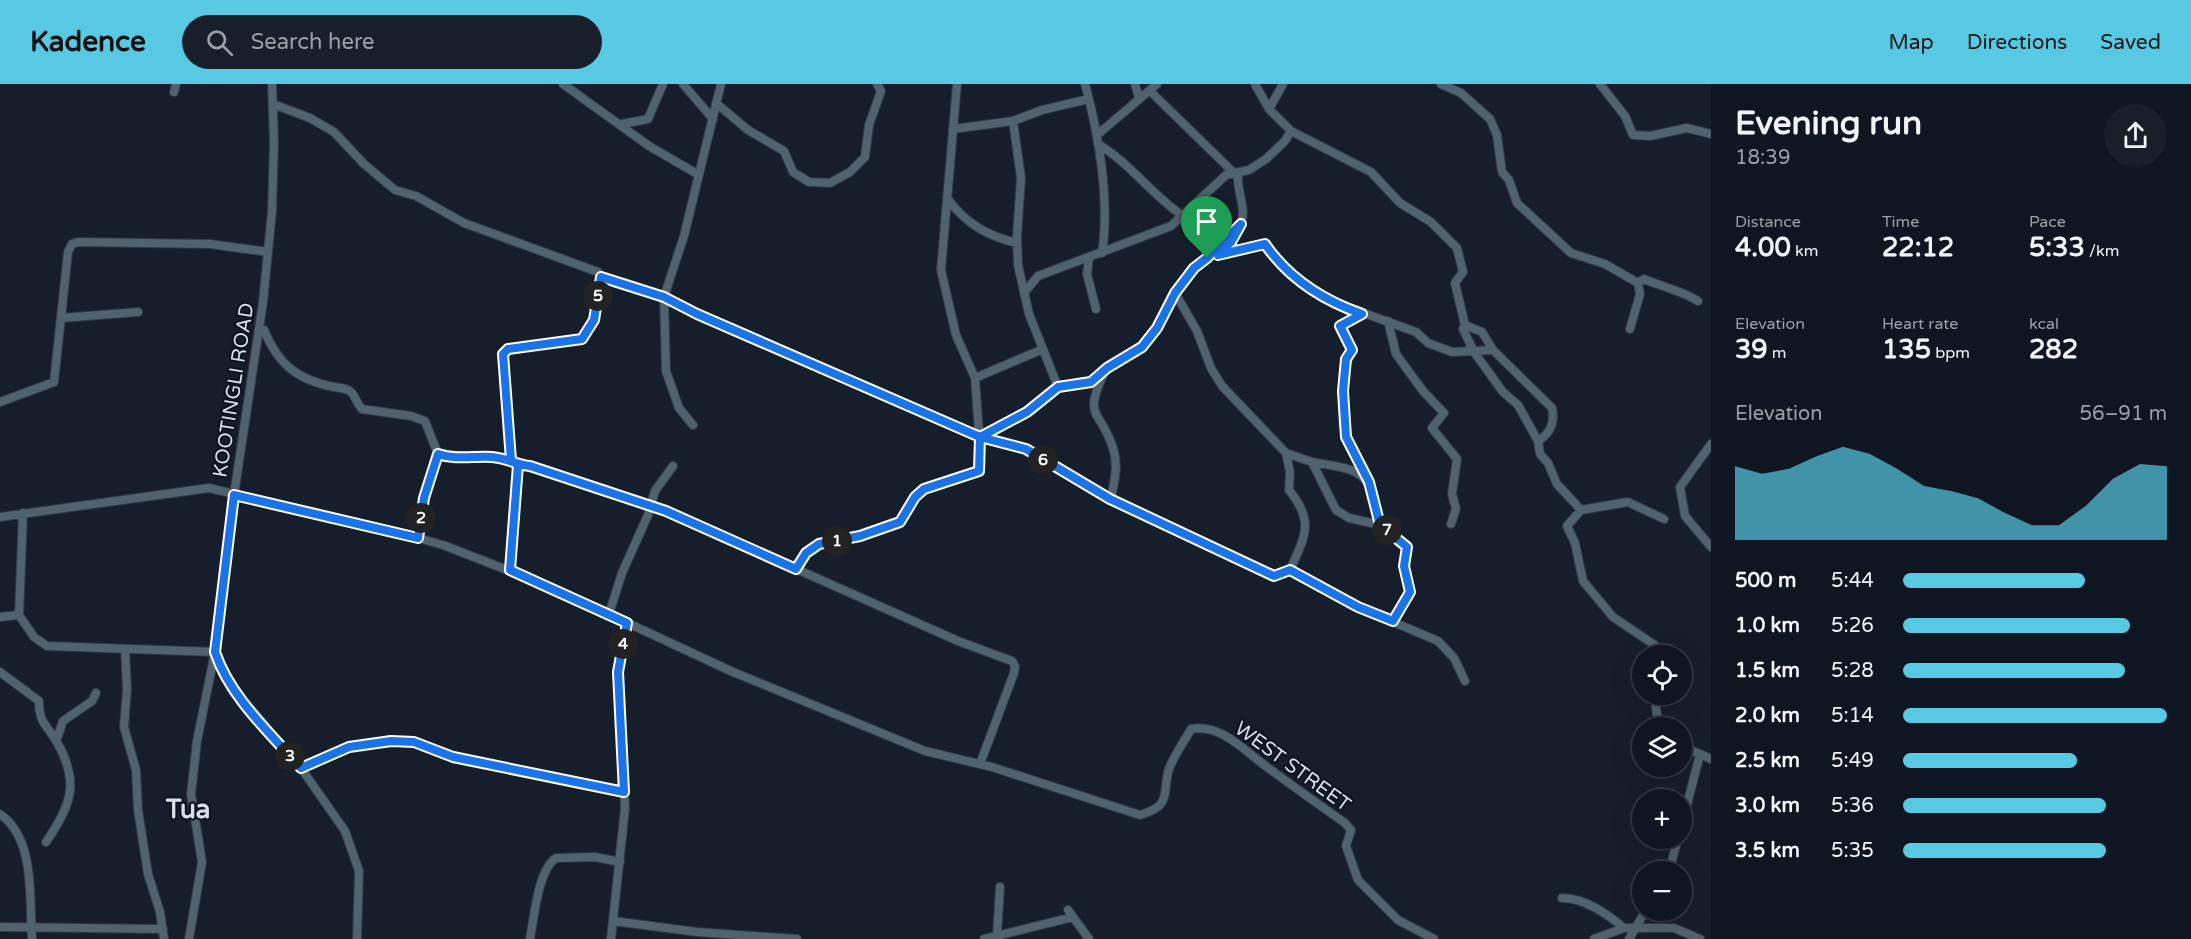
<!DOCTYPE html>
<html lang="en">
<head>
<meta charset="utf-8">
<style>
  body { margin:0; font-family:"Varela Round",sans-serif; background:#191f2a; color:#f1f3f6; height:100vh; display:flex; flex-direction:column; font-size:22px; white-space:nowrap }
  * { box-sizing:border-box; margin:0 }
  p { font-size:20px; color:#9c9fa5 }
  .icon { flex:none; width:33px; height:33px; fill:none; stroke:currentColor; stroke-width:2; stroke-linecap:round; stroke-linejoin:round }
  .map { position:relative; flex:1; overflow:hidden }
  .side { display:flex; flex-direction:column; background:#101621; width:480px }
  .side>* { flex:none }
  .controls { position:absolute; left:1632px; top:561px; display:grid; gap:12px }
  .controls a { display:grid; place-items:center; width:60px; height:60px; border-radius:50%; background:#101621; box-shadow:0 6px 24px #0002,0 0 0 2px #30353f; font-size:30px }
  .pin { position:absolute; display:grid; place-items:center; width:51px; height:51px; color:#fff; margin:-62px -26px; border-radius:50% 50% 50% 0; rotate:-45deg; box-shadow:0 0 6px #0007 }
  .pin .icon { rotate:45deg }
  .km { position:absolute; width:30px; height:30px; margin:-15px; border-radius:50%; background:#222; color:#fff; font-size:16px; line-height:30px; text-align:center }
  .round { display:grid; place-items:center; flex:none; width:63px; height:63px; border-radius:32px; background:#191f2a }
  .overview { display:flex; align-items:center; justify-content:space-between; height:102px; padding:0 24px }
  h1 { font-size:33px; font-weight:700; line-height:45px }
  .stats { display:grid; grid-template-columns:repeat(3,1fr); gap:9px; height:102px; padding:6px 24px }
  .stats div { display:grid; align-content:center }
  .stats b { font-size:26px; font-weight:700 }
  .stats small { font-size:16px; font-weight:400 }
  .stats p { font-size:16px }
  .chart { height:168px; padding:12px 24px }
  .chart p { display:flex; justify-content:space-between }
  .chart svg { width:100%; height:108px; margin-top:6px; fill:#57c9e2; opacity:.7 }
  ul { padding:0 24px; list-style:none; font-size:20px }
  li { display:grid; grid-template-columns:96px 72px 1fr; align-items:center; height:45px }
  li i { height:15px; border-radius:8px; background:#57c9e2 }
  header { display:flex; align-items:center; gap:36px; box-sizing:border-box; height:84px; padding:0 30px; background:#57c9e2; color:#111 }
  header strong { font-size:28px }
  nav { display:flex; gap:33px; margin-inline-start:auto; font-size:21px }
  .search { width:420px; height:54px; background:#191f2a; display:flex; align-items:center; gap:15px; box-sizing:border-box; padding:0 21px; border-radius:33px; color:#9c9fa5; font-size:22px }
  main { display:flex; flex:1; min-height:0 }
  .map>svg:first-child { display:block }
</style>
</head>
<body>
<header>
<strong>Kadence</strong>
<div class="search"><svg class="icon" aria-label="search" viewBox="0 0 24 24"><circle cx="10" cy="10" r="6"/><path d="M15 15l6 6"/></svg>Search here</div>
<nav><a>Map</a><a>Directions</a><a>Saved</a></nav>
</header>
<main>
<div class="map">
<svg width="1711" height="855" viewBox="0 0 1711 855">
  <rect width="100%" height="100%" fill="#161e2c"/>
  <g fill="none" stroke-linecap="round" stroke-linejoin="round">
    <defs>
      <path id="minor" d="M272 0 274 58 272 127 263 218 234 411 215 568 230 600 301 684 345 747 359 787 357 855
        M563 0 649 62 699 91
        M683 0 713 35
        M1085 0C1099 51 1110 117 1102 169
        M1135 0 1139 14
        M1255 0 1269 25 1291 47 1371 88 1400 119 1431 138 1457 164 1463 188 1455 199 1465 241 1482 248 1493 266
        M1441 0 1461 9 1490 35 1497 51 1502 88 1509 96 1517 119 1571 169 1605 180 1638 199 1644 195C1662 203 1681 206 1698 217
        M1600 0 1625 32 1633 51 1650 52 1687 44 1711 50
        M1150 7 1233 88
        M174 8 176 0
        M716 19 748 46 784 67 793 88 809 98 830 99 850 88 865 73 869 41 881 7 877 0
        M273 20 310 34 334 48 364 80 395 106 416 112 464 139 598 188 601 193 664 213 697 230 979 353 1026 365 1111 415 1274 492 1290 486 1358 523 1438 557 1454 574 1465 597
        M1269 25 1283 0
        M1013 37 1021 94 1017 152 1018 181 1029 230 1058 303
        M622 40 648 35 663 0
        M953 45 1013 37 1042 26 1089 15
        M1097 51 1157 0
        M1098 60C1131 80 1152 111 1183 132
        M947 114C965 139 987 152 1017 159
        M1241 140 1231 158 1218 171 1265 160 1288 189 1325 215 1416 248 1428 259 1452 268 1493 266 1552 324C1555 339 1551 349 1538 357
        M1089 174 1087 190 1096 225
        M1024 209 1038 192 1171 142 1226 91 1249 86 1266 75 1285 57 1291 47
        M1175 209 1197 247 1211 284 1222 302 1286 369 1312 378 1336 426 1349 434 1380 441 1405 460 1407 466 1404 481 1410 508 1393 537
        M1362 230 1340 242 1352 266C1341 282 1340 337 1347 355 1353 370 1362 383 1369 398
        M61 234 138 228
        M1388 237 1396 270 1423 307 1444 329 1432 344 1457 375 1452 410 1456 425 1451 440
        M1465 241 1463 245 1474 268 1503 308 1518 321 1538 357 1540 370 1548 379 1557 400 1581 426
        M260 244 264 246C278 280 297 296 334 303 340 304 348 304 352 309 356 314 357 320 362 325L411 332 425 337 438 370 511 376 518 381 530 382 666 427 958 557 1012 577 1015 582 1014 589 980 680
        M1630 245 1640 210 1638 199
        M1105 287C1082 335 1100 324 1113 364 1119 382 1114 398 1111 415
        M975 294 1043 265
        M0 318 54 298 68 168 72 160 78 158 210 160 268 168
        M693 341 679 324 666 287 664 213 684 152 721 0
        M979 353 1027 328 1058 303 1091 298 1107 284 1142 263 1157 244 1175 209 1194 184 1241 140C1247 123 1236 107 1238 89
        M1711 360 1680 403 1685 432 1711 463
        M1286 369 1290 388 1289 406C1315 438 1305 452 1290 486
        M511 376 503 270 508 265 582 255 594 236 601 193
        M1312 378C1366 387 1368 386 1380 441
        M0 433 209 404 407 451 443 461 548 502 733 588 925 667 992 683 1140 731C1170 722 1163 713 1168 688 1172 674 1184 658 1191 645 1220 640 1242 664 1263 680 1290 700 1318 720 1345 739L1351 746 1346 762 1358 796 1398 836 1434 855
        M418 454 425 414 438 370
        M796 485 806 469 819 460 860 452 900 438 915 413 924 405 979 386 981 377 975 294 956 251 941 186 957 0
        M509 486 518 381
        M609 530 622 489 648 431 655 407 673 382
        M19 531 23 429
        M0 533 19 531 34 553 47 562 215 568 197 657 191 710 202 778 189 855
        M125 565 127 605 124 643 136 686 138 726 148 790 160 828 164 855
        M1650 572 1656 562 1613 533 1583 497 1575 459 1567 442 1581 426 1628 418 1664 435
        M0 588 39 617C39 639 46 640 57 658 80 699 71 722 46 758
        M1654 610 1659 644
        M56 657 63 637 92 617 96 609
        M1682 663 1700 670
        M301 684 349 663 391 657 414 658 453 673 624 708
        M0 730C36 755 29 815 32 855
        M1682 740 1700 670 1711 675
        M1669 788 1678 754
        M1562 814C1585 814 1607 830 1624 844
        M1068 826 1089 855
        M613 837 697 848 797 855
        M0 843 163 845
        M997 851 1000 803
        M530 855C534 834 538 786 556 774L595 773 620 778
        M611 855 625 724 618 588 627 539
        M984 855 1073 833
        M1594 855 1624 844H1674L1700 855
        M1629 855 1646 826"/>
    </defs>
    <!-- minor casing -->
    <use href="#minor" stroke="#313946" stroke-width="10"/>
    <!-- minor -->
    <use href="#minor" stroke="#50626d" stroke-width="8"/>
  </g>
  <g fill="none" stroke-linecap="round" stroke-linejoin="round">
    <defs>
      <path id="route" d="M1207 174 1194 184 1175 209 1157 244 1142 263 1107 284 1091 298 1058 303 1027 328 980 353 979 387 924 405 915 413 900 438 860 452 819 460 806 469 796 485 666 427 530 382C517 381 506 374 492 373 474 372 455 376 438 370L424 414 418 454 234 411 215 568C230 613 270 649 301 684L349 663 391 657 414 658 453 673 624 708 618 588 627 539 510 486 518 381 511 376 503 270 508 265 582 255 594 236 601 193 664 213 697 230 980 353 1026 365 1110 415 1274 492 1290 486 1358 523 1393 537 1410 508 1404 482 1407 463 1380 441 1369 398 1346 353 1343 307 1346 275 1352 266 1340 242 1362 230C1322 216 1289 195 1265 160L1218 171 1231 158 1241 140 1207 174"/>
    </defs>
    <!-- route casing -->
    <use href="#route" stroke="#fff" stroke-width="12"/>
    <!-- route -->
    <use href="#route" stroke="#1a73e8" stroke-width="8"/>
  </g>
  <g text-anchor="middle" stroke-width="4.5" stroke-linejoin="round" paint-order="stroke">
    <!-- street labels -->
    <g font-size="20" fill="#d9dfe9" stroke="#0d1522">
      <text transform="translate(233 306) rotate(-81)" y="7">KOOTINGLI ROAD</text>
      <text transform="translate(1293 682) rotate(36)" y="7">WEST STREET</text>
    </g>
    <!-- district labels -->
    <g font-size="26" font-weight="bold" fill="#d9dfe9" stroke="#0d1522">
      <text x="188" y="734">Tua</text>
    </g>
  </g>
</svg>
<div class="controls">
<a><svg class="icon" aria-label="locate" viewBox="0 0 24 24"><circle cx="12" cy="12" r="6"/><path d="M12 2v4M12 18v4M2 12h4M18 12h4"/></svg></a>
<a><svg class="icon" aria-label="layers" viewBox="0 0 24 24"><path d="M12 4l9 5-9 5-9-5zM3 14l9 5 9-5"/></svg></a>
<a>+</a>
<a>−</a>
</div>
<div class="pin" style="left:1207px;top:174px;background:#1e9e55"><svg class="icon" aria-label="arrive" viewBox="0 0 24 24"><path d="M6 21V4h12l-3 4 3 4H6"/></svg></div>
<b class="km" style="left:837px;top:457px">1</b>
<b class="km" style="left:421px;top:434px">2</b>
<b class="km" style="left:290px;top:672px">3</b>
<b class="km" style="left:623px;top:560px">4</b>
<b class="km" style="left:598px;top:212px">5</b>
<b class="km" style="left:1043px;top:376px">6</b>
<b class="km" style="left:1387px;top:446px">7</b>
</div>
<section class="side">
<div class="overview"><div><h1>Evening run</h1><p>18:39</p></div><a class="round"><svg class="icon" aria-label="share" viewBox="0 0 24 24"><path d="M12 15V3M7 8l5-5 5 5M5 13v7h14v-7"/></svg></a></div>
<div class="stats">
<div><p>Distance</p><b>4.00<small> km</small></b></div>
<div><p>Time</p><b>22:12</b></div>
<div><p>Pace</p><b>5:33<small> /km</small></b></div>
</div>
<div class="stats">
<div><p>Elevation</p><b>39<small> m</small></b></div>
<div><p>Heart rate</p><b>135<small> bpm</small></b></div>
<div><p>kcal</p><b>282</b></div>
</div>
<div class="chart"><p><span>Elevation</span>56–91 m</p>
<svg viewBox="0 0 160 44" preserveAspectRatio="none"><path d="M0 44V14L10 17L20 15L30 10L40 6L50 9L60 15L70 22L80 24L90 27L100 33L110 38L120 38L130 30L140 19L150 13L160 14V44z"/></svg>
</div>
<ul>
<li><b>500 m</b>5:44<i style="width:69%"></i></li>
<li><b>1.0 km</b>5:26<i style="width:86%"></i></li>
<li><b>1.5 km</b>5:28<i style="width:84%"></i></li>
<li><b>2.0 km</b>5:14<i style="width:100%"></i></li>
<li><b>2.5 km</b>5:49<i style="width:66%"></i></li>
<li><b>3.0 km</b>5:36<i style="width:77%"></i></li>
<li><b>3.5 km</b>5:35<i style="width:77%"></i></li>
</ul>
</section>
</main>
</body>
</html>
